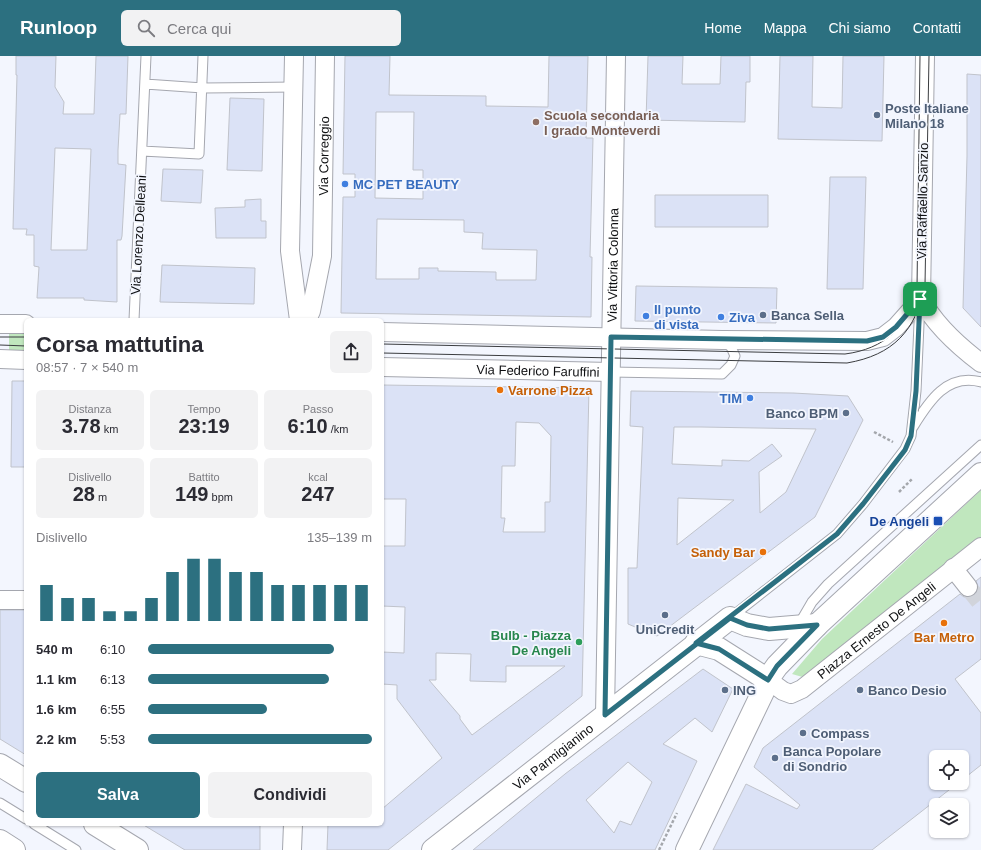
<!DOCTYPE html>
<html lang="it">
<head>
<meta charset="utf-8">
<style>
  body { margin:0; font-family:Helvetica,sans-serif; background:#f2f2f3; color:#2b2b33; height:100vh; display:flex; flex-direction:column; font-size:15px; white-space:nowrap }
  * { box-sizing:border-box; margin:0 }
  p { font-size:13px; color:#7c7c81 }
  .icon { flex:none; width:22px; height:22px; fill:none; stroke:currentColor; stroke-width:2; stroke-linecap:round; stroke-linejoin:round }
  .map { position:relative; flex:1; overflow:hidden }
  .panel { position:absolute; left:24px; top:262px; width:360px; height:508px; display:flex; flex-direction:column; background:#fff; border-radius:6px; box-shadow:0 1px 3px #0004 }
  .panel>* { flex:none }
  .buttons { position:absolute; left:929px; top:694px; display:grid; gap:8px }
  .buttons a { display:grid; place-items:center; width:40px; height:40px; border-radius:6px; background:#fff; box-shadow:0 1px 3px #0004; font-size:20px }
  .pin { position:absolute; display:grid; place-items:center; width:34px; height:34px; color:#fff; margin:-17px; border-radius:8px; box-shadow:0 2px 6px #0006 }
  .round { display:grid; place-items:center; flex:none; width:42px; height:42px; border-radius:6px; background:#f2f2f3 }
  .headline { display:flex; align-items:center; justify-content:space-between; height:68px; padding:0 12px }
  h1 { font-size:22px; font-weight:700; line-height:30px }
  .metrics { display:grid; grid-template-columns:repeat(3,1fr); gap:6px; height:68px; padding:4px 12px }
  .metrics div { display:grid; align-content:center; border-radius:6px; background:#f2f2f3; text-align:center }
  .metrics b { font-size:20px; font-weight:700 }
  .metrics small { font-size:11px; font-weight:400 }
  .metrics p { font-size:11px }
  .chart { height:112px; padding:8px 12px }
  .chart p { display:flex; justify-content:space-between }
  .chart svg { width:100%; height:72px; margin-top:4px; stroke:#2c7080; stroke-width:6 }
  .cta { display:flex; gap:8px; margin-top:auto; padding:8px 12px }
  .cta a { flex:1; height:46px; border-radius:6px; background:#2c7080; color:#fff; font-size:16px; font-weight:700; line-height:46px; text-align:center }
  .cta a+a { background:#f2f2f3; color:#2b2b33 }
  ul { padding:0 12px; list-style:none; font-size:13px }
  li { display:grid; grid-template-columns:64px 48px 1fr; align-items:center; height:30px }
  li i { height:10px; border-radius:5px; background:#2c7080 }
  header { display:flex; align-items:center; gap:24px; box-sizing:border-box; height:56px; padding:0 20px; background:#2c7080; color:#fff }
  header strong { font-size:19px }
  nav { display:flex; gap:22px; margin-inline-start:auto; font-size:14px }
  .search { width:280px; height:36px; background:#f2f2f3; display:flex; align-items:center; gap:10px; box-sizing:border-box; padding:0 14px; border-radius:6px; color:#7c7c81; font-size:15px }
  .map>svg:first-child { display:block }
</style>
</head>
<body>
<header>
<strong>Runloop</strong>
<div class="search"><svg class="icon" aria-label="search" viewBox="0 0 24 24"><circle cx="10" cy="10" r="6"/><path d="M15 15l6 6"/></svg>Cerca qui</div>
<nav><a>Home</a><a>Mappa</a><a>Chi siamo</a><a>Contatti</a></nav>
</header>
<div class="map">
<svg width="981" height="794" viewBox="0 0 981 794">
  <rect width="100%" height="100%" fill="#f3f6fe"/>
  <!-- green -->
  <path fill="#c0e7be" d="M9 276 26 277V294H9Z
    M981 434V485L806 622 792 618 822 583Z"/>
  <!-- building -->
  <path fill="#dbe2f6" stroke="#c0c3cb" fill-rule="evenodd" d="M16 0H56L55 31 64 46 63 58H94L96 0H128L126 58H120L118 94V108L126 109 122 180 121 184H117V246L84 244V242H37L39 211 34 210V179H26L27 173H13L17 19H16ZM55 92 91 93 87 194H51Z
    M345 0H390L389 39 486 40V50L548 51 549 0H588L586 82H593L590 201H592L591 261 341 257 343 141H355V118H343ZM376 56H414L413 114H423V143L375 142ZM377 163 464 164V176L483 177 482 193 537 194 536 224H496V216L438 215V212H419V223H376Z
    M648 0H683L682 28H720L721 0H750V26H746L745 66 646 64Z
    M780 0H813L812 51 842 52 843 0H884L882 85 778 83Z
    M967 18 981 19V271L963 252 967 100Z
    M230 42 264 43 262 115 227 114Z
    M163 113 203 114 201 147 161 145Z
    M830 121H866L863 233H827Z
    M655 139H768V171H655Z
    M261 143V165H266V182H216L215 152 245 151V144Z
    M162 209 255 212 254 248 160 246Z
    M636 230 777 232 776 267 635 265Z
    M12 325H26V411H11Z
    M382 329 589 332 582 640 388 794H327L328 768H382V753L442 702 397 643V629L382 628V596L404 597 405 551 382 550V490H405L406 443H382ZM516 366 539 367 551 380 550 446H545V476H503L505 462H501L502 410H515ZM436 597 471 598 470 625 506 626V610H565L472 679 460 663V660L429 624H436Z
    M631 335 793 337 848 340 863 364 815 461 657 580 628 568V512H637L643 371 630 370ZM674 371H701L816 373 786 436 760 457 759 416 782 400 772 388 749 405 722 404V410L672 408ZM678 442 734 444 677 489Z
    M981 521V603L955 623 981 657V709L962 724V701H936V727H958L872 794H713L746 728 797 753 800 749 754 711 763 692 960 538 964 541 974 539 978 534 976 525Z
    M0 554H26V699L0 683Z
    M703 613 733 633 712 676 695 662 663 688 697 705 655 794H473L565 718ZM628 706 652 726 631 769 620 765 614 777 586 744Z
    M142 768H260V794H185Z"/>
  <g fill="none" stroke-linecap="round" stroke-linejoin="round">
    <!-- street-tunnel -->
    <path stroke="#d1d4db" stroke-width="18" stroke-dasharray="18 9" stroke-linecap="butt" d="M968 531 981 547"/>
    <defs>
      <path id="lane" d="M145 28 203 32 294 31
        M142 95 199 98 203 0
        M134 264 146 0
        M611 316 722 318 731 309 735 300 731 291 725 286
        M913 371C929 345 947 317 981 326
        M730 562 837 478 863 448 905 393 911 380 916 335 920 246
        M798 570 812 546 828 528 981 389
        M0 747 26 763
        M34 768 76 794"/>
      <g id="street">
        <path d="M294 0 290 195 299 264"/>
        <path d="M925 0 921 243C935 269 957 289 981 307"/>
        <path id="s1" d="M307 264 311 255 322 200 325 0"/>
        <path d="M0 268H26"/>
        <path d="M382 276 722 284 867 285 883 281 896 271 921 243"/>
        <path d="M0 303 26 304"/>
        <path id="s2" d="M382 311 611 316"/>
        <path d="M953 512 968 531"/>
        <path d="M0 544H26"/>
        <path id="s3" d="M768 624 783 635 791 638 802 633 981 491"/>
        <path id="s4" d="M605 659 616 0"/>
        <path d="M292 794 293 768"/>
      </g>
      <g id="secondary">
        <path d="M696 587 719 593 768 624"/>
        <path id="s5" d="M433 794 730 562 747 569 769 573 817 569"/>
        <path d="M687 794 772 617 777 610 817 569 981 418"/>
      </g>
      <path id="primary" d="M0 709 26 725
        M95 768 137 794
        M0 785 14 794"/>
    </defs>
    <!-- lane casing -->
    <use href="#lane" stroke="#a5a7af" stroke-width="11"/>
    <!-- street casing -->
    <use href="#street" stroke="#a5a7af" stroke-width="20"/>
    <!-- secondary casing -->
    <use href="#secondary" stroke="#a5a7af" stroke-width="24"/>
    <!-- primary casing -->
    <use href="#primary" stroke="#a5a7af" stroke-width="24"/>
    <!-- path -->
    <path stroke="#a4a7ac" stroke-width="2.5" stroke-dasharray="3 2" stroke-linecap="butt" d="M874 376 893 386
      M899 436 913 422
      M659 794 677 757"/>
    <!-- lane -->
    <use href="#lane" stroke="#fff" stroke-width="9"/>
    <!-- street -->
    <use href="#street" stroke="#fff" stroke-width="18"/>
    <!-- secondary -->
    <use href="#secondary" stroke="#fff" stroke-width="22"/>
    <!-- primary -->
    <use href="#primary" stroke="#fff" stroke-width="22"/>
    <!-- tram -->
    <path stroke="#3b3d40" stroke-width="1" d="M0 281H26
      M382 288 845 298C884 293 909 271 917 232L920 0
      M0 289 26 290
      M382 297 847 307C893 299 916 275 925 229L929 0
      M916 335 918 355"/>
  </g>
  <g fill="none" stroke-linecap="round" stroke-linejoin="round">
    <defs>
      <path id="route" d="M920 243 896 271 883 281 867 285 611 281 605 659 730 562 747 569 769 573 817 569 777 610 768 624 719 593 696 587 837 478 863 448 905 394 911 380 916 335 920 243"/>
    </defs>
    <!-- route casing -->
    <use href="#route" stroke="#fff" stroke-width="8"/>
    <!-- route -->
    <use href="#route" stroke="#2c7080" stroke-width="5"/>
  </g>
  <!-- markers -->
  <g fill="#5c6f8a" stroke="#f3f6fe" stroke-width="1.5">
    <circle cx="877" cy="59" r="4"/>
    <circle cx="763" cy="259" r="4"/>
    <circle cx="846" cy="357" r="4"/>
    <circle cx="665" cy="559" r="4"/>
    <circle cx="725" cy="634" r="4"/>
    <circle cx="860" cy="634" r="4"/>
    <circle cx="803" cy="677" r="4"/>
    <circle cx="775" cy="702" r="4"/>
  </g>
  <circle fill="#8d6e63" stroke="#f3f6fe" stroke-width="1.5" cx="536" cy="66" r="4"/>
  <g fill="#3f7fe0" stroke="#f3f6fe" stroke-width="1.5">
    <circle cx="345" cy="128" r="4"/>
    <circle cx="646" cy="260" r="4"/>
    <circle cx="721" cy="261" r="4"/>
    <circle cx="750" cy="342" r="4"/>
  </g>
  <g fill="#e8710a" stroke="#f3f6fe" stroke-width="1.5">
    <circle cx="500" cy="334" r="4"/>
    <circle cx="763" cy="496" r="4"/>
    <circle cx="944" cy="567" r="4"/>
  </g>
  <rect fill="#1a4fb4" stroke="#f3f6fe" stroke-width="1.5" x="933" y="460" width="10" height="10" rx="2"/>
  <circle fill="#2e9e5b" stroke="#f3f6fe" stroke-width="1.5" cx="579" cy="586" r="4"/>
  <g text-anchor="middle" stroke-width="3.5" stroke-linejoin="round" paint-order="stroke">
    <!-- service labels -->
    <g font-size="13" font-weight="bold" fill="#4e5e75" stroke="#f3f6fe" text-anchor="start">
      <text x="885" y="57">Poste Italiane<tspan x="885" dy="15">Milano 18</tspan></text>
      <text x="771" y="264">Banca Sella</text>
      <text x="838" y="362" text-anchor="end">Banco BPM</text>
      <text x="665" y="578" text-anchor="middle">UniCredit</text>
      <text x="733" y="639">ING</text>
      <text x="868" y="639">Banco Desio</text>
      <text x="811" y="682">Compass</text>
      <text x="783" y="700">Banca Popolare<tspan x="783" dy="15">di Sondrio</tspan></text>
    </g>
    <!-- education labels -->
    <g font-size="13" font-weight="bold" fill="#785e54" stroke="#f3f6fe" text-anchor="start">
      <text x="544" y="64">Scuola secondaria<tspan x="544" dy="15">I grado Monteverdi</tspan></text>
    </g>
    <!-- street labels -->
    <g font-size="13" fill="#0f1012" stroke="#f3f6fe">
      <text dy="5" stroke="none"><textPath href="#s1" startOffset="166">Via Correggio</textPath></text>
      <text transform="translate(922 145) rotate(-89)" y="5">Via Raffaello Sanzio</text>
      <text transform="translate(138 179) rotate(-87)" y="5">Via Lorenzo Delleani</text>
      <text dy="5" stroke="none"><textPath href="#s4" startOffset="450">Via Vittoria Colonna</textPath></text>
      <text dy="5" stroke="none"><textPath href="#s2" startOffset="156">Via Federico Faruffini</textPath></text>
      <text dy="5" stroke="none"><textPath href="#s3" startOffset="134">Piazza Ernesto De Angeli</textPath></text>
      <text dy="5" stroke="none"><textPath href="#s5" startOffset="152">Via Parmigianino</textPath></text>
    </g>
    <!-- shop labels -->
    <g font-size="13" font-weight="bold" fill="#366cbe" stroke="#f3f6fe" text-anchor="start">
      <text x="353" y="133">MC PET BEAUTY</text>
      <text x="654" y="258">Il punto<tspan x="654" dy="15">di vista</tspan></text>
      <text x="729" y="266">Ziva</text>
      <text x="742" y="347" text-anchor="end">TIM</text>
    </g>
    <!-- food labels -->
    <g font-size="13" font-weight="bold" fill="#c56008" stroke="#f3f6fe" text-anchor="start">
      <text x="508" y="339">Varrone Pizza</text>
      <text x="755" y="501" text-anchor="end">Sandy Bar</text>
      <text x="944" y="586" text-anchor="middle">Bar Metro</text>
    </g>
    <!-- transit labels -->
    <g font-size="13" font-weight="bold" fill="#164399" stroke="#f3f6fe" text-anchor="end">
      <text x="929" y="470">De Angeli</text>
    </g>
    <!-- leisure labels -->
    <g font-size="13" font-weight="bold" fill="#27864d" stroke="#f3f6fe" text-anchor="end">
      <text x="571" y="584">Bulb - Piazza<tspan x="571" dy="15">De Angeli</tspan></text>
    </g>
  </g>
</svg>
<div class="buttons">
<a><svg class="icon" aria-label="locate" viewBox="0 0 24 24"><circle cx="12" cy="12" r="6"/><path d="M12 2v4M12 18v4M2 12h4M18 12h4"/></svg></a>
<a><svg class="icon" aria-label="layers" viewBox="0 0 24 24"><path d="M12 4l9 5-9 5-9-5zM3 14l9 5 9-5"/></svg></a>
</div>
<div class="pin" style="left:920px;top:243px;background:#1e9e55"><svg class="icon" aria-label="arrive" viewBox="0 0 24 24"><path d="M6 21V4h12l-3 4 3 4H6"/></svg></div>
<section class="panel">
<div class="headline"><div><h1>Corsa mattutina</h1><p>08:57 · 7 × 540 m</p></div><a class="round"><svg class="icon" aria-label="share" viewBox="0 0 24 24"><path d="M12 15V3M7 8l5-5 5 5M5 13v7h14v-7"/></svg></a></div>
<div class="metrics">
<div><p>Distanza</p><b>3.78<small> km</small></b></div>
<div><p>Tempo</p><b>23:19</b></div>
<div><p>Passo</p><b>6:10<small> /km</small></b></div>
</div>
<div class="metrics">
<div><p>Dislivello</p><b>28<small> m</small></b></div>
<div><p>Battito</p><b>149<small> bpm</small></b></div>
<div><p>kcal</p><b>247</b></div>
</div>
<div class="chart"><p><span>Dislivello</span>135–139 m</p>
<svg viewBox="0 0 160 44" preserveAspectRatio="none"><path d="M5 44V22M15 44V30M25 44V30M35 44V38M45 44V38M55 44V30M65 44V14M75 44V6M85 44V6M95 44V14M105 44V14M115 44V22M125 44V22M135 44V22M145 44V22M155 44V22"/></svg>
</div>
<ul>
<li><b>540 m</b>6:10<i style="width:83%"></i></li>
<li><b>1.1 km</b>6:13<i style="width:81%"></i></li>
<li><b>1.6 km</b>6:55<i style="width:53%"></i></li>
<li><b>2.2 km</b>5:53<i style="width:100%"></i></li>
</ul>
<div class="cta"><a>Salva</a><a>Condividi</a></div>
</section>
</div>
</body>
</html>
